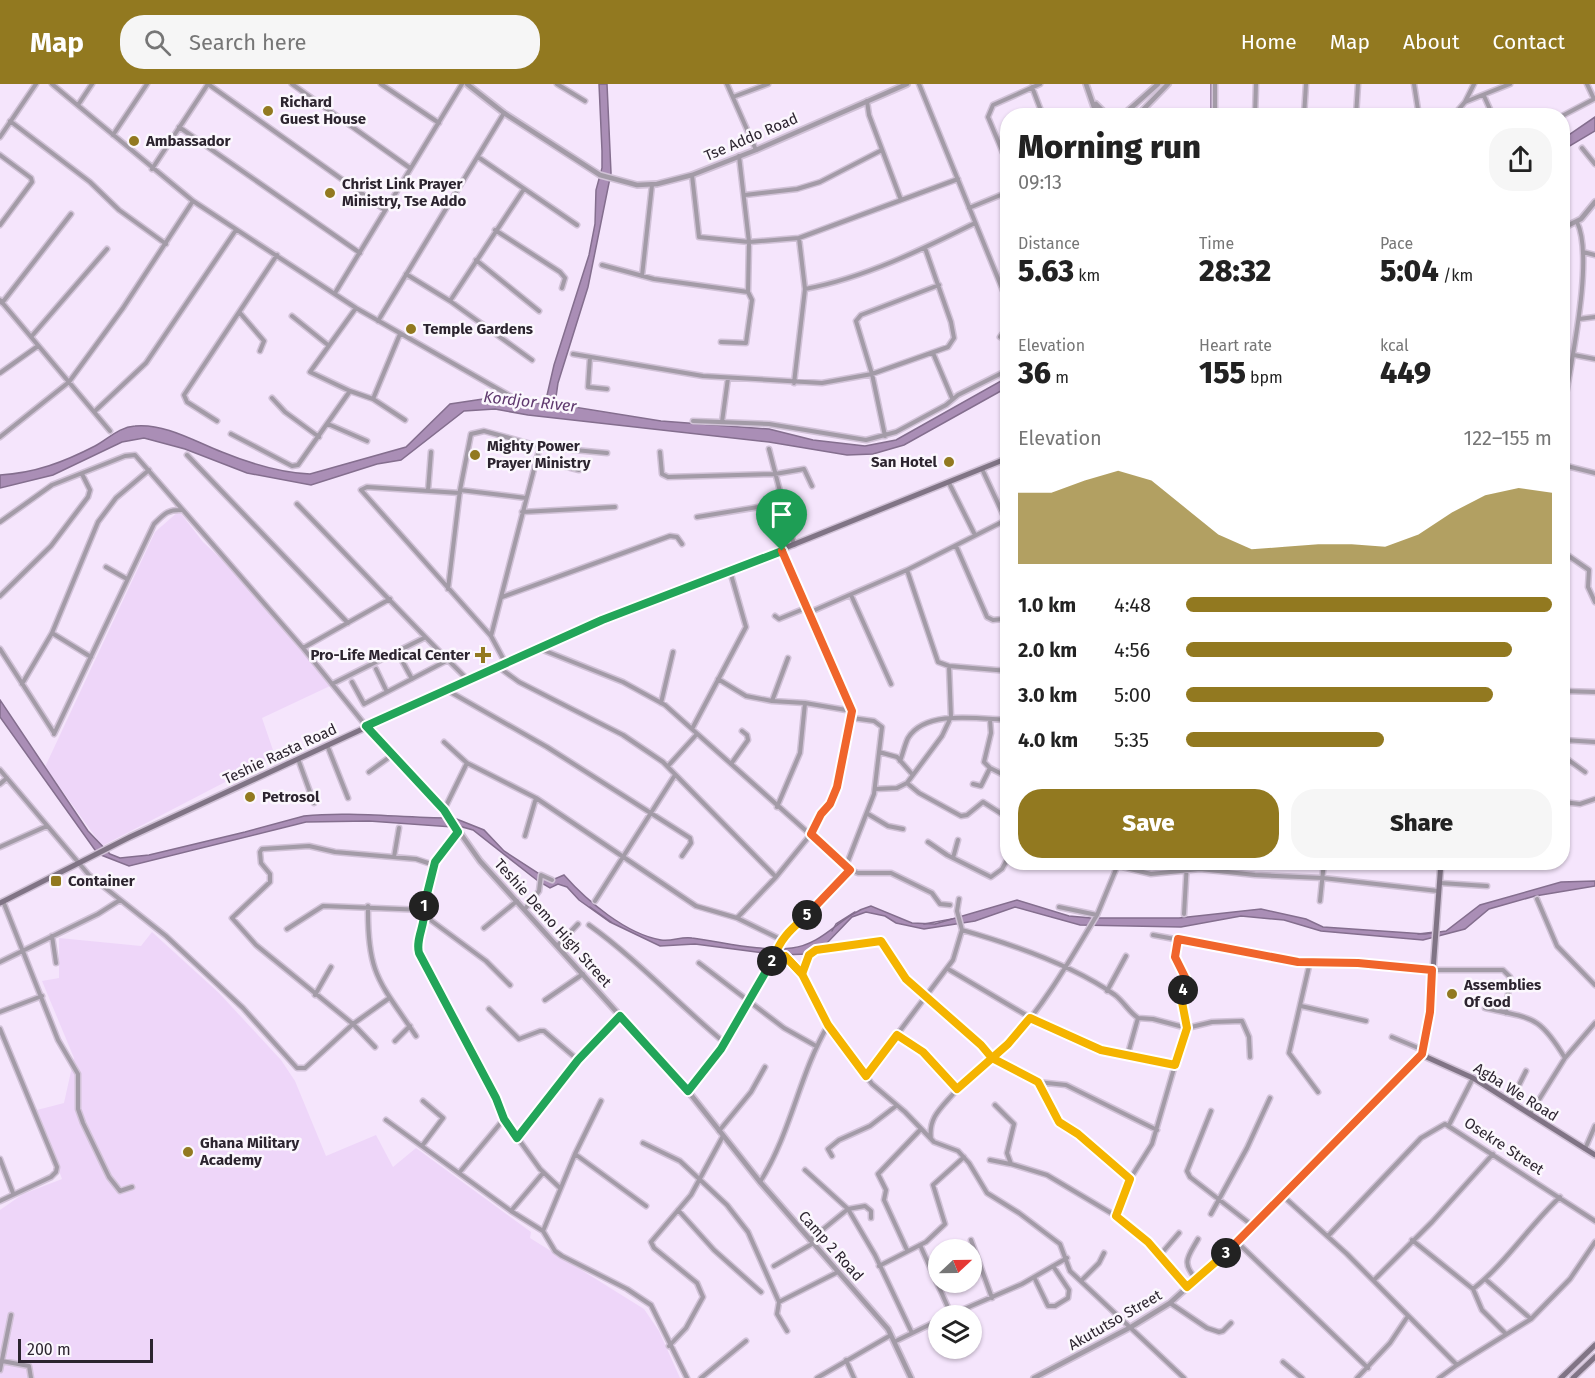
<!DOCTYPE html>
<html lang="en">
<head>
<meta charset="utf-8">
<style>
  body { margin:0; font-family:"Fira Sans",sans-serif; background:#f6f6f6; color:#222; height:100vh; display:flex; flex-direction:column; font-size:22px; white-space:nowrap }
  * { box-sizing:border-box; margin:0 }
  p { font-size:20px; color:#767676 }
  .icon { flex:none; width:33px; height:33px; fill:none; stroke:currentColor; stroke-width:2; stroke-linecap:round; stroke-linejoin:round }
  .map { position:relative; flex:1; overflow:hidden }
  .panel { position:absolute; left:1000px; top:24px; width:570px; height:762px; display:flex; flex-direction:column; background:#fff; border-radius:24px; box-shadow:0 2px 4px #0004 }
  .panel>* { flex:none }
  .needle { width:39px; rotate:68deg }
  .controls { position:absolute; left:928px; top:1155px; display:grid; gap:12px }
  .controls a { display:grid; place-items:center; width:54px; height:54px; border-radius:50%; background:#fff; box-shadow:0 2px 4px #0004; font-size:30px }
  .scale { position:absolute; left:18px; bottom:15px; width:135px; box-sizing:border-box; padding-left:6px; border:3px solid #2c242f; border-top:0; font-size:16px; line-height:21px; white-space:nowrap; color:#2c242f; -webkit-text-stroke:4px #fbf7fd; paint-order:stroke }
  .pin { position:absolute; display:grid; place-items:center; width:51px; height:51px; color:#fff; margin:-62px -26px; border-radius:50% 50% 50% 0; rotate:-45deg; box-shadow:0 0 6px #0007 }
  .pin .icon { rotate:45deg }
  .km { position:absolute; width:30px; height:30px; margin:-15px; border-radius:50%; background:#222; color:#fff; font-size:16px; line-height:30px; text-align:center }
  .round { display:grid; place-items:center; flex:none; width:63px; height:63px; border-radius:24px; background:#f6f6f6 }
  .overview { display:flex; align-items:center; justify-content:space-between; height:102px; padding:0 18px }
  h1 { font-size:33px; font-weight:800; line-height:45px }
  .figures { display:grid; grid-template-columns:repeat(3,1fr); gap:9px; height:102px; padding:6px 18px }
  .figures div { display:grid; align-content:center }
  .figures b { font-size:30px; font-weight:800 }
  .figures small { font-size:16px; font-weight:400 }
  .figures p { font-size:16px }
  .chart { height:168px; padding:12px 18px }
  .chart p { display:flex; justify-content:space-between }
  .chart svg { width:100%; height:108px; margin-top:6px; fill:#927920; opacity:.7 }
  .action { display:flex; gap:12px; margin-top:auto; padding:12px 18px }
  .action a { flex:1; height:69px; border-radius:24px; background:#927920; color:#fff; font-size:24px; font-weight:800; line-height:69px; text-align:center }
  .action a+a { background:#f6f6f6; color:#222 }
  ul { padding:0 18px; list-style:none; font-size:20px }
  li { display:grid; grid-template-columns:96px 72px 1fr; align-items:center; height:45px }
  li i { height:15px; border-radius:8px; background:#927920 }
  header { display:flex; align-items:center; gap:36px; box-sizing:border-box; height:84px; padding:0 30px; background:#927920; color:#fff }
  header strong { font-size:28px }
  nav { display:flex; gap:33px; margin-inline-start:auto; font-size:21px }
  .search { width:420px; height:54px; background:#f6f6f6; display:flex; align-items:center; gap:15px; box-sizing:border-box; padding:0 21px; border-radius:24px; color:#767676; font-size:22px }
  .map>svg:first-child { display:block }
</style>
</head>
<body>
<header>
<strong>Map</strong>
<div class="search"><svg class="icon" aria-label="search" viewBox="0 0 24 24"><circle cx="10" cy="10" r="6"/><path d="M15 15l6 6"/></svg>Search here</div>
<nav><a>Home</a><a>Map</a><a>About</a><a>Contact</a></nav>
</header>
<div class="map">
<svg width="1595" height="1294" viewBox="0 0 1595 1294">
  <rect width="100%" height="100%" fill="#f5e5fc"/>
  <!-- built -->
  <path fill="#eed6f9" d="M179 427 203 458 241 493 330 602 262 634 275 672 102 762 45 683 155 448Z
    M152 848 219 909 281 976 295 997 326 1072 376 1051 393 1083 416 1064 531 1148 530 1154 644 1225 659 1247 680 1294H0V1126L23 1110 62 1095 37 1026 64 1019 74 974 42 897 59 894V854L141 862Z"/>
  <!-- water -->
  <path fill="#aa8eb6" stroke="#846e8e" stroke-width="1.5" d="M599 0H607L611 89 588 203 558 299 555 320 661 337 769 345 813 356 865 362 896 356 1008 293V303L904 361 873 370 847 371 769 358 528 331 495 325 464 327 401 376 377 380 311 401 247 389 185 365 144 354 122 358 53 391 0 404V391C35 389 64 378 95 362 108 355 119 343 135 342 165 339 196 358 222 368 249 379 281 389 310 390L406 363 450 320 483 315 545 320 554 281 589 171 595 140 596 106 602 84V67Z
    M1595 33V47L1563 66V55Z
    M0 616 88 747 110 770 120 774 149 771 245 748 304 732C351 727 401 734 449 734L452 743 369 737 306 738 129 782 101 771 95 766 0 633Z
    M454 734 484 746 504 767 550 797 564 791C587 817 626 850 661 856 672 858 681 852 692 854 724 858 760 868 792 864 825 860 841 830 871 822L912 839 935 840 1017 816 1069 832 1091 834H1179L1261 825 1306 835 1323 843 1425 850 1446 847 1480 821 1561 798 1595 797V802L1535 812 1489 825 1465 845 1423 856 1321 847 1284 836 1241 832 1181 843 1080 841 1015 823 975 837 924 845 896 839 885 832 866 828 852 833 827 859 808 870 779 871 695 860 660 862 610 838 579 816 567 803 558 800 550 804 538 797 473 746 459 742Z"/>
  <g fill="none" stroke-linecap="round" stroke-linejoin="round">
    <!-- stream -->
    <path stroke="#846e8e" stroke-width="1.5" d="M1211 0V32
      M590 823 611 838
      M924 840 952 835
      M832 847 836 840 855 828
      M1418 850 1435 848"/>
    <defs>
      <path id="minor" d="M52 0 193 117 356 224 512 313
        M292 0 410 84
        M381 0 439 39
        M557 0 585 17
        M727 0 756 66
        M919 0 1008 219
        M1215 0V32
        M1414 0 1419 32
        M1032 3 1043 32
        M1484 12 1493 32
        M733 13 768 0
        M867 17 869 31 901 116
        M1465 18 1474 0
        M78 21 92 0
        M1255 32 1256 0
        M1304 32 1306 0
        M1356 32 1358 0
        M1453 32 1465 18 1510 0
        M1562 32 1594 15 1587 0
        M10 37 90 98 119 126 166 160
        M179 43 360 169
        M113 51 147 0
        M0 53 36 0
        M1582 64 1595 80
        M0 71 31 94 32 98 0 141
        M478 73 577 141
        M1008 81 988 33 993 21 1040 0
        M152 85 208 0 385 126
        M692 91 699 153 749 158 799 154 958 95
        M745 111 797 105 820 98 882 66
        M969 124 1008 108
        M495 146 560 188 565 194 562 204
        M1583 168 1595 171
        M476 176 539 227
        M602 181 654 195 748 208
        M406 190 450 217 532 276
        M642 192 652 101
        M805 205C864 194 921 166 975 139
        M335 209 462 0
        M0 216 110 347
        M450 217 524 105
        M2 219 71 130
        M356 224 310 288 350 307 373 315 400 250
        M240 229 264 257 260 267
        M292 232 328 261
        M1579 235 1595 233
        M378 237 504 29
        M31 253 107 165
        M1000 253 1008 242
        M721 258 746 259 752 216 748 208 749 158 739 72
        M933 269 952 314
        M573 270 703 292 822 299 872 290 948 263 954 254 951 238 925 164
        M1574 271 1595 275
        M590 273 588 303 607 305
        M0 289 38 262
        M794 299 805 205 799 154
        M272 314 285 328 319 353
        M373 315 405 336
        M94 328 146 279 236 146
        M1563 330C1569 286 1595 175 1577 138
        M217 337 187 318 184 311 277 171
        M693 337 769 340 866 356 896 348 946 321 958 311 1008 286
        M722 338 728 294
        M328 340 367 357
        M231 350 292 382 298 381 350 307
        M885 352 872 290 856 237 861 231 939 201
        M0 353 69 298 123 224 193 117
        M769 365 794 461
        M660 368 662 390 668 393 775 390 804 385 812 402
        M187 371 348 539
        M536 375 579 386
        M1563 381 1595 389
        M982 385 1008 441
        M949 399 975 451
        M460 406 526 414
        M428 407 431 368
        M460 409 367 403 361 406 491 552 505 578
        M297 420C354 478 409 538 467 595
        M522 428 615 423
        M697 433 783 419
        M0 438 52 401 125 372 135 371 303 564 366 642
        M956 462 987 533 993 536 1003 535
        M782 467 815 548 849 617 852 634 874 637 882 643 874 710 846 782
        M1563 468 1589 486 1588 503 1595 518
        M106 483 127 495
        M907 486 938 578 949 582 1008 587
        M448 505 460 406 471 350 484 347 542 363
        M851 511 891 600
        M0 512 51 462 88 413 90 406 82 390
        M502 513 670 452 677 453 682 460
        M808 529 907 486 1008 435
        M775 532 779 535 806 524
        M491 552 539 366 542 363 607 369
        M303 564 390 515
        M538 564 623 598 665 621 850 786 858 789H891L932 809 940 820 950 821
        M0 565 54 649
        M91 573 52 549 98 438 116 414 149 386
        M400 573 412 595
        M497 582 519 598 623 651 663 678 776 793
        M376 585 387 608
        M718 595 746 612 772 617
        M352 598 364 620 448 576
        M22 600 52 549
        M332 600 424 554
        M445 605 547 663 690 754 691 759 682 772
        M1563 607 1595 608
        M661 619 673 568
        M805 619 852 627
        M990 635 991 649 984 678 990 684 1008 693
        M692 645 746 543 730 487
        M54 650 154 440C164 430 168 425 182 426
        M1563 656 1595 658
        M444 658 467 679 536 714 696 822 737 834 782 856 850 786
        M327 661 348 714
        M879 668 897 673 912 690
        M1563 672 1585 688
        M298 675 314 719
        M900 677C903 669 905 660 908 654 926 625 980 635 1008 636
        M731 680 748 656 747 651 742 647
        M668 682 697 650
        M0 686 89 791 166 852 243 924 297 984H305L353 940 388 915
        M369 688 391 672
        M907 699 942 652 951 633 949 582
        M0 700 7 694
        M973 700 981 702 990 684
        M875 705 897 704 907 699 919 709 961 732 967 731 983 718 1008 734
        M1563 718 1580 720 1595 715
        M777 723 800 669 805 619 772 617 788 574
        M444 726 467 679
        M868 730 888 742 903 745
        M458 748 434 781 424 823V840L418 865 444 920 496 1014 504 1035 540 1085 560 1104
        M525 752 536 714
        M928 758 947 771 991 793 1002 785 1008 774
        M0 763 47 742
        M394 773 399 744
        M953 774 958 756
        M1118 782 1151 790 1200 785 1255 791 1323 794 1438 807
        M1440 799 1487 802
        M1537 815 1557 862 1595 901
        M3 817 58 956 78 990V1025L83 1039 109 1093 120 1107 132 1103
        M595 817 675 691
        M1320 817 1324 778
        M368 822C367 891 380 898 416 952
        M1059 823 1097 831 1119 778
        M525 825 539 807 541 791 552 796
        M1184 830 1187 778
        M425 832 486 877 510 901
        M737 834 776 793 811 750 821 731 830 720 845 674 852 634
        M589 841C638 876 679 921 725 959
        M484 844 517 817
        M287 845 323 822 425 826
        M962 846C1011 860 1074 882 1115 911 1124 918 1129 928 1138 934L1153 935 1187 944 1212 938 1242 937 1249 953 1250 973
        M1153 851 1298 878 1358 879 1432 886H1503L1510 893 1506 929
        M52 852 56 879
        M558 861 578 840
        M775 872H785L803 889 828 941 872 1000 905 1028 934 1058 958 1067 969 1079 987 1109 1019 1129 1060 1160 1070 1187 1184 1294
        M0 878 98 830 120 816
        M1310 878 1289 969 1318 1008
        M699 879 784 944 816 962
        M948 885 1031 934 1102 966 1175 981 1152 1060 1130 1095 1116 1132 1148 1158 1187 1203
        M803 889 809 871 816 866 881 857 906 895 981 961 992 974 1037 998
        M1107 907 1126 872
        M315 911 331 883
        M545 916 583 890
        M1301 922 1366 937
        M1485 924C1533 935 1539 931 1565 974
        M489 925 519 955 540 947H544L578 976
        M0 928 42 912
        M0 945 57 1083 56 1088 51 1093 0 1117
        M897 951 923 968 957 1005
        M1392 953 1423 966
        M395 957 410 942
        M375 963 353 940 256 861 232 834 270 798V790L261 779 260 768 262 765 309 762 335 768 416 775 434 781
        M1127 973 1138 934
        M1175 981 1187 944 1181 913 1187 897 1175 873 1178 855
        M866 992 953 876 962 846 957 827 959 815
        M688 1007 725 959 782 856
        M1511 1017 1526 987
        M995 1021 1014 1040 1007 1069 1011 1080 1047 1091 1116 1132
        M1211 1027 1187 1087 1190 1093 1253 1142
        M1530 1030 1565 974 1595 939
        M386 1036 511 1127 543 1147 555 1167 562 1172 627 1205 651 1221 687 1294
        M1449 1041 1473 994
        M719 1047 751 1008 765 983
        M517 1054 578 976 620 932
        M931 1055C928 1034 941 1024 954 1009 971 989 994 976 1012 956 1046 919 1071 874 1097 831
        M643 1059 680 1077 727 1121 748 1148 779 1218 777 1230 787 1247
        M422 1062 443 1034 423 1017
        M1585 1065 1595 1042
        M575 1070 646 1122
        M832 1072 828 1065 839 1056 870 1042 896 1022
        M0 1075 13 1109
        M990 1076 1010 1080
        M805 1086 848 1125 875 1171 912 1249
        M459 1089 504 1035
        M1130 1095 1078 1049 1058 1038 1037 998 1066 1001 1157 1046
        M760 1098C791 1049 799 991 828 941
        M1283 1112 1347 1170 1457 1281 1531 1235 1570 1195 1595 1158
        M678 1126 714 1166 761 1208
        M511 1127 543 1089
        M1211 1130 1247 1064 1270 1014
        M543 1147 575 1070 601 1017
        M1328 1152 1421 1054 1445 1040 1595 1137
        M810 1156 848 1125 865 1122 871 1127V1134
        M971 1156 992 1214
        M1412 1156 1473 1205C1506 1179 1529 1142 1560 1113
        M1237 1158 1368 1284
        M920 1161 951 1230
        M907 1166 884 1116 886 1106 878 1090 921 1045
        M1160 1171 1179 1149
        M774 1182 812 1160
        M879 1182 926 1158 945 1140 933 1101 964 1073
        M1034 1193 1048 1222H1055L1068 1214 1069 1206 1053 1182
        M1196 1195C1181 1178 1188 1173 1198 1155
        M1485 1195 1531 1235
        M1374 1196 1432 1138 1493 1070
        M1081 1197 1099 1179 1104 1169
        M1473 1205 1482 1226 1506 1250
        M779 1218 838 1188
        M1170 1219 1207 1244 1219 1248 1223 1247 1231 1239
        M948 1232 1022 1200 1067 1174
        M896 1257 939 1236
        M669 1262 686 1244 703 1213 697 1199 654 1164 651 1158 691 1111 723 1052
        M846 1276 854 1294
        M2 1277 29 1282 31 1294
        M1283 1278 1302 1294
        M0 1286 11 1231
        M701 1294 746 1257
        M817 1294 891 1251
        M1357 1294 1390 1259 1408 1232
        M1439 1294 1457 1281"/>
      <path id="tertiary" d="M467 0 504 29 600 91 637 101 657 100 692 91 756 66 907 0
        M1086 0 1097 32
        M1096 20 1108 32
        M1122 32 1158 0
        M1137 32 1168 0
        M1563 144 1581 135 1595 118
        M366 643 444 726 480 777 688 1007 760 1098 888 1245 911 1294
        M1034 1294 1131 1243 1170 1219 1237 1158 1422 971"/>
      <path id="secondary" d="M1441 778 1430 928 1422 971 1473 994 1595 1071
        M0 819 130 753 537 564 1008 374
        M1561 1294 1595 1261
        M1573 1294 1595 1273"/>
    </defs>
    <!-- minor casing -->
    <use href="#minor" stroke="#d1c2d7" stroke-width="7"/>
    <!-- tertiary casing -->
    <use href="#tertiary" stroke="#d1c2d7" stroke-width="8"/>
    <!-- secondary casing -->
    <use href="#secondary" stroke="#d1c2d7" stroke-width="8"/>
    <!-- minor -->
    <use href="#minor" stroke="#a39ba7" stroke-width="4"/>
    <!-- tertiary -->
    <use href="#tertiary" stroke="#a39ba7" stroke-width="4.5"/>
    <!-- secondary -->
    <use href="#secondary" stroke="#807485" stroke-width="5"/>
  </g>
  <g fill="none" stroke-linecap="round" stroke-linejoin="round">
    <defs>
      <path id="split-1" d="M424 822 435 778 458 748 444 726 366 642 602 536 782 467"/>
      <path id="split-2" d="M424 822C427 839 415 854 419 869L496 1014 504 1035 517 1054 578 976 620 932 688 1007 721 965 772 877"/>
      <path id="split-3" d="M772 877 775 872H785L802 890 809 871 816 866 881 857 906 895 981 961 992 974 1038 998 1059 1038 1078 1050 1130 1095 1116 1132 1148 1158 1187 1203 1226 1169"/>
      <path id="split-4" d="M1183 906 1187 897 1175 873 1178 855 1298 878 1358 879 1432 886 1430 928 1422 970 1226 1169"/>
      <path id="split-5" d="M807 831C793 844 780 854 775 872H785L802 890 828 941 866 992 897 951 923 968 957 1005 1008 960 1030 934 1101 966 1175 981 1187 944 1181 913 1183 906"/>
      <path id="split-6" d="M782 467 852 627 837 703 830 720 821 730 811 750 850 786 807 831"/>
    </defs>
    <!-- split-1 casing -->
    <use href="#split-1" stroke="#fff" stroke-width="12"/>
    <!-- split-2 casing -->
    <use href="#split-2" stroke="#fff" stroke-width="12"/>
    <!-- split-3 casing -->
    <use href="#split-3" stroke="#fff" stroke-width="12"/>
    <!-- split-4 casing -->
    <use href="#split-4" stroke="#fff" stroke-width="12"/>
    <!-- split-5 casing -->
    <use href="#split-5" stroke="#fff" stroke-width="12"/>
    <!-- split-6 casing -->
    <use href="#split-6" stroke="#fff" stroke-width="12"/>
    <!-- split-1 -->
    <use href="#split-1" stroke="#22a559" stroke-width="8"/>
    <!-- split-2 -->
    <use href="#split-2" stroke="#22a559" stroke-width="8"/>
    <!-- split-3 -->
    <use href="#split-3" stroke="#f5b400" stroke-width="8"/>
    <!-- split-4 -->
    <use href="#split-4" stroke="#f0652b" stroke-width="8"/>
    <!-- split-5 -->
    <use href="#split-5" stroke="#f5b400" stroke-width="8"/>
    <!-- split-6 -->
    <use href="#split-6" stroke="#f0652b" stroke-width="8"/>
  </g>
  <!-- markers -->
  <g fill="#927920" stroke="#fbf7fd" stroke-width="2">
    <circle cx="268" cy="27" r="6"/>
    <circle cx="134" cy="57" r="6"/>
    <circle cx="330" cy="109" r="6"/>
    <circle cx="411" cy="245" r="6"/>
    <circle cx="475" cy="371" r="6"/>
    <circle cx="949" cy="378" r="6"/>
    <path d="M480 562h6v6h6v6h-6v6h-6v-6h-6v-6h6z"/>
    <circle cx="250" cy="713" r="6"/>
    <rect x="50" y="791" width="12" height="12" rx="3"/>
    <circle cx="1452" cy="910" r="6"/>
    <circle cx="188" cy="1068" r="6"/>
  </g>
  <g text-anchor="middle" stroke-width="5" stroke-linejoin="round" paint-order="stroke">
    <!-- poi labels -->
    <g font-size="15" font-weight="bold" fill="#2c242f" stroke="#fbf7fd" text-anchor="start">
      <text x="280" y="23">Richard<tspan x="280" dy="17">Guest House</tspan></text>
      <text x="146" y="62">Ambassador</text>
      <text x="342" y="105">Christ Link Prayer<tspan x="342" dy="17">Ministry, Tse Addo</tspan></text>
      <text x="423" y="250">Temple Gardens</text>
      <text x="487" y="367">Mighty Power<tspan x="487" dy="17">Prayer Ministry</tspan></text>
      <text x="937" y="383" text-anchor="end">San Hotel</text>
      <text x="470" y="576" text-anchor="end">Pro-Life Medical Center</text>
      <text x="262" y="718">Petrosol</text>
      <text x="68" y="802">Container</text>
      <text x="1464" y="906">Assemblies<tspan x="1464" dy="17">Of God</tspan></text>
      <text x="200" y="1064">Ghana Military<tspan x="200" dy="17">Academy</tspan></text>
    </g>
    <!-- street labels -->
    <g font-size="15" fill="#2c242f" stroke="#fbf7fd">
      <text transform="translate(751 53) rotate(-23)" y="5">Tse Addo Road</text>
      <text transform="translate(280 670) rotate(-25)" y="5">Teshie Rasta Road</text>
      <text transform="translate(553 839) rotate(48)" y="5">Teshie Demo High Street</text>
      <text transform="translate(1516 1008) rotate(32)" y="5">Agba We Road</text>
      <text transform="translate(1504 1062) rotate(33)" y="5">Osekre Street</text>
      <text transform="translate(831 1162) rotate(48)" y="5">Camp 2 Road</text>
      <text transform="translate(1115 1236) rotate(-30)" y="5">Akututso Street</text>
    </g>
    <!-- water labels -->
    <g font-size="16" font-style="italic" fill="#5f396e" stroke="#fbf7fd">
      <text transform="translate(530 317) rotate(6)" y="6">Kordjor River</text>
    </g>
  </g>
</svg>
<div class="controls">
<a><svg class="needle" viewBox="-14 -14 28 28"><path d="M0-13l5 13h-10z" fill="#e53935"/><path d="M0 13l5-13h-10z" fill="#767676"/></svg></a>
<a><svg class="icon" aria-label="layers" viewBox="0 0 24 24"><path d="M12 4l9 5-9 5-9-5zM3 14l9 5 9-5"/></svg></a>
</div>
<div class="scale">200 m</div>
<div class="pin" style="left:782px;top:467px;background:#1e9e55"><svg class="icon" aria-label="arrive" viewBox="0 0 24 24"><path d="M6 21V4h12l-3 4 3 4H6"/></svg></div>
<b class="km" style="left:424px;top:822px">1</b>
<b class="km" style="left:772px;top:877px">2</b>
<b class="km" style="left:1226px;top:1169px">3</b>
<b class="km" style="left:1183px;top:906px">4</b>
<b class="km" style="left:807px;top:831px">5</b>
<section class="panel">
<div class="overview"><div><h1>Morning run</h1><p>09:13</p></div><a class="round"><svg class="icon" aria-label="share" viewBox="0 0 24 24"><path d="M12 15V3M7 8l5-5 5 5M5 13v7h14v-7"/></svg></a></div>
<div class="figures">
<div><p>Distance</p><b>5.63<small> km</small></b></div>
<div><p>Time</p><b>28:32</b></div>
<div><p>Pace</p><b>5:04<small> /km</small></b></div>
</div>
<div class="figures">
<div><p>Elevation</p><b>36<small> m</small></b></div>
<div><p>Heart rate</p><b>155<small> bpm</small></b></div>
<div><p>kcal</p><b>449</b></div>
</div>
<div class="chart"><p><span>Elevation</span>122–155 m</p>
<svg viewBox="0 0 160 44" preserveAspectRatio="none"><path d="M0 44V15L10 15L20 10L30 6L40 10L50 21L60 32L70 38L80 37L90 36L100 36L110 37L120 32L130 23L140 16L150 13L160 15V44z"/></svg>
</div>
<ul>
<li><b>1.0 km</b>4:48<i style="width:100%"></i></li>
<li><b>2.0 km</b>4:56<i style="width:89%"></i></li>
<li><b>3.0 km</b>5:00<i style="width:84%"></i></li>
<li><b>4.0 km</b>5:35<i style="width:54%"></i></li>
</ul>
<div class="action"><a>Save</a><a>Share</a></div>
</section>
</div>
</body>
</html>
